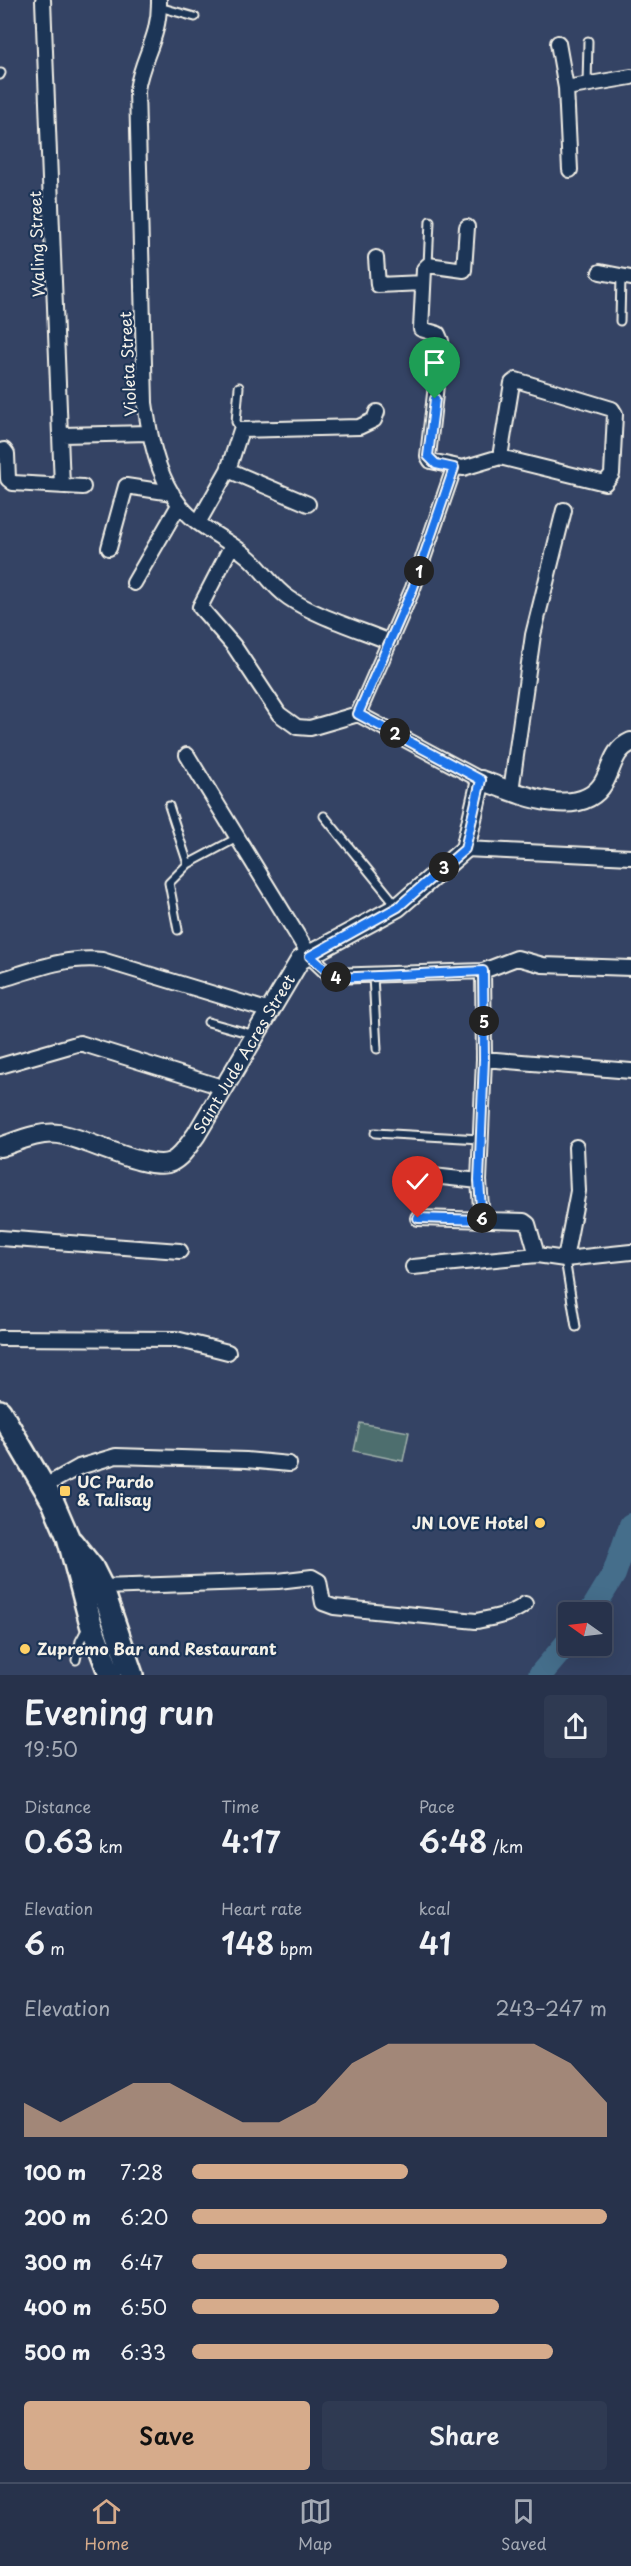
<!DOCTYPE html>
<html lang="en">
<head>
<meta charset="utf-8">
<style>
  body { margin:0; font-family:"Playpen Sans",sans-serif; background:#2f3a52; color:#f1f3f6; height:100vh; display:flex; flex-direction:column; font-size:22px; white-space:nowrap }
  * { box-sizing:border-box; margin:0 }
  p { font-size:20px; color:#a4aab5 }
  .icon { flex:none; width:33px; height:33px; fill:none; stroke:currentColor; stroke-width:2; stroke-linecap:round; stroke-linejoin:round }
  .map { position:relative; height:1675px; overflow:hidden }
  .panel { display:flex; flex-direction:column; background:#27324b; flex:1 }
  .panel>* { flex:none }
  .needle { width:39px; rotate:284deg }
  .buttons { position:absolute; left:558px; top:1602px; display:grid; gap:12px }
  .buttons a { display:grid; place-items:center; width:54px; height:54px; border-radius:6px; background:#27324b; box-shadow:0 6px 24px #0002,0 0 0 2px #434d63; font-size:30px }
  .pin { position:absolute; display:grid; place-items:center; width:51px; height:51px; color:#fff; margin:-62px -26px; border-radius:50% 50% 50% 0; rotate:-45deg; box-shadow:0 0 6px #0007 }
  .pin .icon { rotate:45deg }
  .km { position:absolute; width:30px; height:30px; margin:-15px; border-radius:50%; background:#222; color:#fff; font-size:16px; line-height:30px; text-align:center }
  .round { display:grid; place-items:center; flex:none; width:63px; height:63px; border-radius:6px; background:#2f3a52 }
  .headline { display:flex; align-items:center; justify-content:space-between; height:102px; padding:0 24px }
  h1 { font-size:33px; font-weight:600; line-height:45px }
  .stats { display:grid; grid-template-columns:repeat(3,1fr); gap:9px; height:102px; padding:6px 24px }
  .stats div { display:grid; align-content:center }
  .stats b { font-size:30px; font-weight:600 }
  .stats small { font-size:16px; font-weight:400 }
  .stats p { font-size:16px }
  .chart { height:168px; padding:12px 24px }
  .chart p { display:flex; justify-content:space-between }
  .chart svg { width:100%; height:108px; margin-top:6px; fill:#d6ab8b; opacity:.7 }
  .primary-button { display:flex; gap:12px; margin-top:auto; padding:12px 24px }
  .primary-button a { flex:1; height:69px; border-radius:6px; background:#d6ab8b; color:#111; font-size:24px; font-weight:600; line-height:69px; text-align:center }
  .primary-button a+a { background:#2f3a52; color:#f1f3f6 }
  ul { padding:0 24px; list-style:none; font-size:20px }
  li { display:grid; grid-template-columns:96px 72px 1fr; align-items:center; height:45px }
  li i { height:15px; border-radius:8px; background:#d6ab8b }
  .tab-bar { display:flex; justify-content:space-around; align-items:center; height:84px; border-top:2px solid #434d63; background:#27324b; font-size:16px; color:#a4aab5 }
  .tab-bar a { display:grid; justify-items:center; gap:3px }
  .tab-bar .selected { color:#d6ab8b }
  .map>svg:first-child { display:block }
</style>
</head>
<body>
<div class="map">
<svg width="631" height="1675" viewBox="0 0 631 1675">
  <rect width="100%" height="100%" fill="#344364"/>
  <filter id="ink" filterUnits="userSpaceOnUse"><feTurbulence type="fractalNoise" baseFrequency=".0167" numOctaves="2"/><feDisplacementMap in="SourceGraphic" scale="12" xChannelSelector="R" yChannelSelector="G"/><feConvolveMatrix kernelMatrix="1 2 1 2 8 2 1 2 1" color-interpolation-filters="sRGB"/></filter>
  <g filter="url(#ink)">
    <!-- pitch -->
    <path fill="#4d6e6e" stroke="#a0b0ab" stroke-width="1.5" d="M360 1423 409 1432 403 1461 354 1451Z"/>
    <g fill="none" stroke-linecap="round" stroke-linejoin="round">
      <!-- river -->
      <path stroke="#446e8b" stroke-width="24" d="M591 1612 614 1574 631 1525
        M540 1675 568 1642"/>
      <defs>
        <path id="lane" d="M159 7 195 17
          M0 75 1 73
          M587 85 588 41
          M428 265 430 221
          M620 321 621 277
          M239 387 236 422 241 430
          M169 806 188 864
          M324 816 398 907
          M178 930 169 883 188 864 237 838
          M373 976 377 1049
          M208 1022 255 1035
          M375 1133 480 1139
          M565 1259 576 1327
          M76 1660 80 1641 88 1626"/>
        <path id="street" d="M43 0 62 486
          M159 0C160 39 142 56 137 90L145 403C151 445 161 495 197 522 213 534 232 543 247 556 262 568 272 587 289 598 313 615 361 630 390 642
          M558 43 566 88 570 170
          M566 88 631 77
          M467 227 464 270 428 265 424 269 421 329 438 334 441 341 428 456 431 461 463 468 500 457 605 483 612 474 615 414 612 409 516 380 512 383 500 457
          M376 258 378 285 423 283
          M600 272 631 278
          M62 435 149 433
          M0 451 4 450 7 454 8 479 13 483 83 487
          M228 470 308 504
          M198 523 228 470 241 430 359 427 374 420 377 412
          M232 545 200 607 234 646 279 714 297 727 310 728 358 714 413 588 454 468
          M109 548 126 486 172 493
          M134 583 179 505
          M358 714 481 780
          M187 755 310 956 331 976 483 971 517 958 543 965 631 968
          M511 791 533 635 564 510
          M465 849 631 857
          M0 980C33 970 67 956 102 960L270 1011
          M484 1059 631 1071
          M0 1066 80 1043 225 1088
          M414 1174 479 1181
          M418 1218 524 1221 528 1224 537 1255
          M482 1220 479 1181 484 1059 483 971
          M0 1238 180 1251
          M565 1259 578 1191 576 1147
          M413 1267 537 1255 565 1259 631 1252
          M0 1338 176 1339 228 1352
          M43 1487 79 1467 116 1456 246 1460 289 1464
          M102 1587 278 1581 312 1577 319 1581 323 1603 334 1607 476 1621C492 1618 512 1615 525 1604"/>
        <g id="secondary">
          <path id="s1" d="M0 1147C18 1141 40 1131 59 1134 85 1138 149 1172 171 1162 182 1157 189 1144 196 1135L300 960 398 907 465 849 481 780C514 792 581 823 604 782 613 766 613 750 631 742"/>
        </g>
        <path id="primary" d="M0 1411 53 1502 68 1537 91 1624 110 1675
          M72 1542 92 1567 102 1587 132 1675"/>
      </defs>
      <!-- lane casing -->
      <use href="#lane" stroke="#f4f1e8" stroke-width="11"/>
      <!-- street casing -->
      <use href="#street" stroke="#f4f1e8" stroke-width="18"/>
      <!-- secondary casing -->
      <use href="#secondary" stroke="#f4f1e8" stroke-width="22"/>
      <!-- primary casing -->
      <use href="#primary" stroke="#f4f1e8" stroke-width="26"/>
      <!-- lane -->
      <use href="#lane" stroke="#1d3557" stroke-width="7"/>
      <!-- street -->
      <use href="#street" stroke="#1d3557" stroke-width="14"/>
      <!-- secondary -->
      <use href="#secondary" stroke="#1d3557" stroke-width="18"/>
      <!-- primary -->
      <use href="#primary" stroke="#1d3557" stroke-width="21"/>
    </g>
  </g>
  <g fill="none" stroke-linecap="round" stroke-linejoin="round" filter="url(#ink)">
    <defs>
      <path id="route" d="M418 1218 482 1220 479 1181 484 1059 483 971 335 978 310 956 398 907 465 849 481 780 358 714 413 588 454 468 436 464 428 456 435 399"/>
    </defs>
    <!-- route casing -->
    <use href="#route" stroke="#fff" stroke-width="12"/>
    <!-- route -->
    <use href="#route" stroke="#1a73e8" stroke-width="8"/>
  </g>
  <!-- markers -->
  <g fill="#ffd166" stroke="#1d3557" stroke-width="2">
    <rect x="59" y="1485" width="12" height="12" rx="3"/>
    <circle cx="540" cy="1523" r="6"/>
    <circle cx="25" cy="1649" r="6"/>
  </g>
  <g text-anchor="middle" stroke-width="4.5" stroke-linejoin="round" paint-order="stroke">
    <!-- street labels -->
    <g font-size="16" fill="#f4f1e8" stroke="#1d3557">
      <text transform="translate(37 244) rotate(-92)" y="6">Waling Street</text>
      <text transform="translate(128 364) rotate(-93)" y="6">Violeta Street</text>
      <text dy="6" stroke="none"><textPath href="#s1" startOffset="309">Saint Jude Acres Street</textPath></text>
    </g>
    <!-- poi labels -->
    <g font-size="16" font-weight="bold" fill="#f4f1e8" stroke="#1d3557" text-anchor="start">
      <text x="77" y="1488">UC Pardo<tspan x="77" dy="18">&amp; Talisay</tspan></text>
      <text x="528" y="1529" text-anchor="end">JN LOVE Hotel</text>
      <text x="37" y="1655">Zupremo Bar and Restaurant</text>
    </g>
  </g>
</svg>
<div class="buttons">
<a><svg class="needle" viewBox="-14 -14 28 28"><path d="M0-13l5 13h-10z" fill="#e53935"/><path d="M0 13l5-13h-10z" fill="#a4aab5"/></svg></a>
</div>
<div class="pin" style="left:435px;top:399px;background:#1e9e55"><svg class="icon" aria-label="arrive" viewBox="0 0 24 24"><path d="M6 21V4h12l-3 4 3 4H6"/></svg></div>
<div class="pin" style="left:418px;top:1218px;background:#d93025"><svg class="icon" aria-label="check" viewBox="0 0 24 24"><path d="M5 12l5 5 9-10"/></svg></div>
<b class="km" style="left:419px;top:571px">1</b>
<b class="km" style="left:395px;top:733px">2</b>
<b class="km" style="left:444px;top:867px">3</b>
<b class="km" style="left:336px;top:977px">4</b>
<b class="km" style="left:484px;top:1021px">5</b>
<b class="km" style="left:482px;top:1218px">6</b>
</div>
<section class="panel">
<div class="headline"><div><h1>Evening run</h1><p>19:50</p></div><a class="round"><svg class="icon" aria-label="share" viewBox="0 0 24 24"><path d="M12 15V3M7 8l5-5 5 5M5 13v7h14v-7"/></svg></a></div>
<div class="stats">
<div><p>Distance</p><b>0.63<small> km</small></b></div>
<div><p>Time</p><b>4:17</b></div>
<div><p>Pace</p><b>6:48<small> /km</small></b></div>
</div>
<div class="stats">
<div><p>Elevation</p><b>6<small> m</small></b></div>
<div><p>Heart rate</p><b>148<small> bpm</small></b></div>
<div><p>kcal</p><b>41</b></div>
</div>
<div class="chart"><p><span>Elevation</span>243–247 m</p>
<svg viewBox="0 0 160 44" preserveAspectRatio="none"><path d="M0 44V30L10 38L20 30L30 22L40 22L50 30L60 38L70 38L80 30L90 14L100 6L110 6L120 6L130 6L140 6L150 14L160 30V44z"/></svg>
</div>
<ul>
<li><b>100 m</b>7:28<i style="width:52%"></i></li>
<li><b>200 m</b>6:20<i style="width:100%"></i></li>
<li><b>300 m</b>6:47<i style="width:76%"></i></li>
<li><b>400 m</b>6:50<i style="width:74%"></i></li>
<li><b>500 m</b>6:33<i style="width:87%"></i></li>
</ul>
<div class="primary-button"><a>Save</a><a>Share</a></div>
</section>
<nav class="tab-bar">
<a class="selected"><svg class="icon" aria-label="home" viewBox="0 0 24 24"><path d="M3 11l9-7 9 7M6 9v11h12V9"/></svg>Home</a>
<a><svg class="icon" aria-label="map" viewBox="0 0 24 24"><path d="M3 6l6-2 6 2 6-2v14l-6 2-6-2-6 2zM9 4v14M15 6v14"/></svg>Map</a>
<a><svg class="icon" aria-label="saved" viewBox="0 0 24 24"><path d="M7 4h10v16l-5-4-5 4z"/></svg>Saved</a>
</nav>
</body>
</html>
